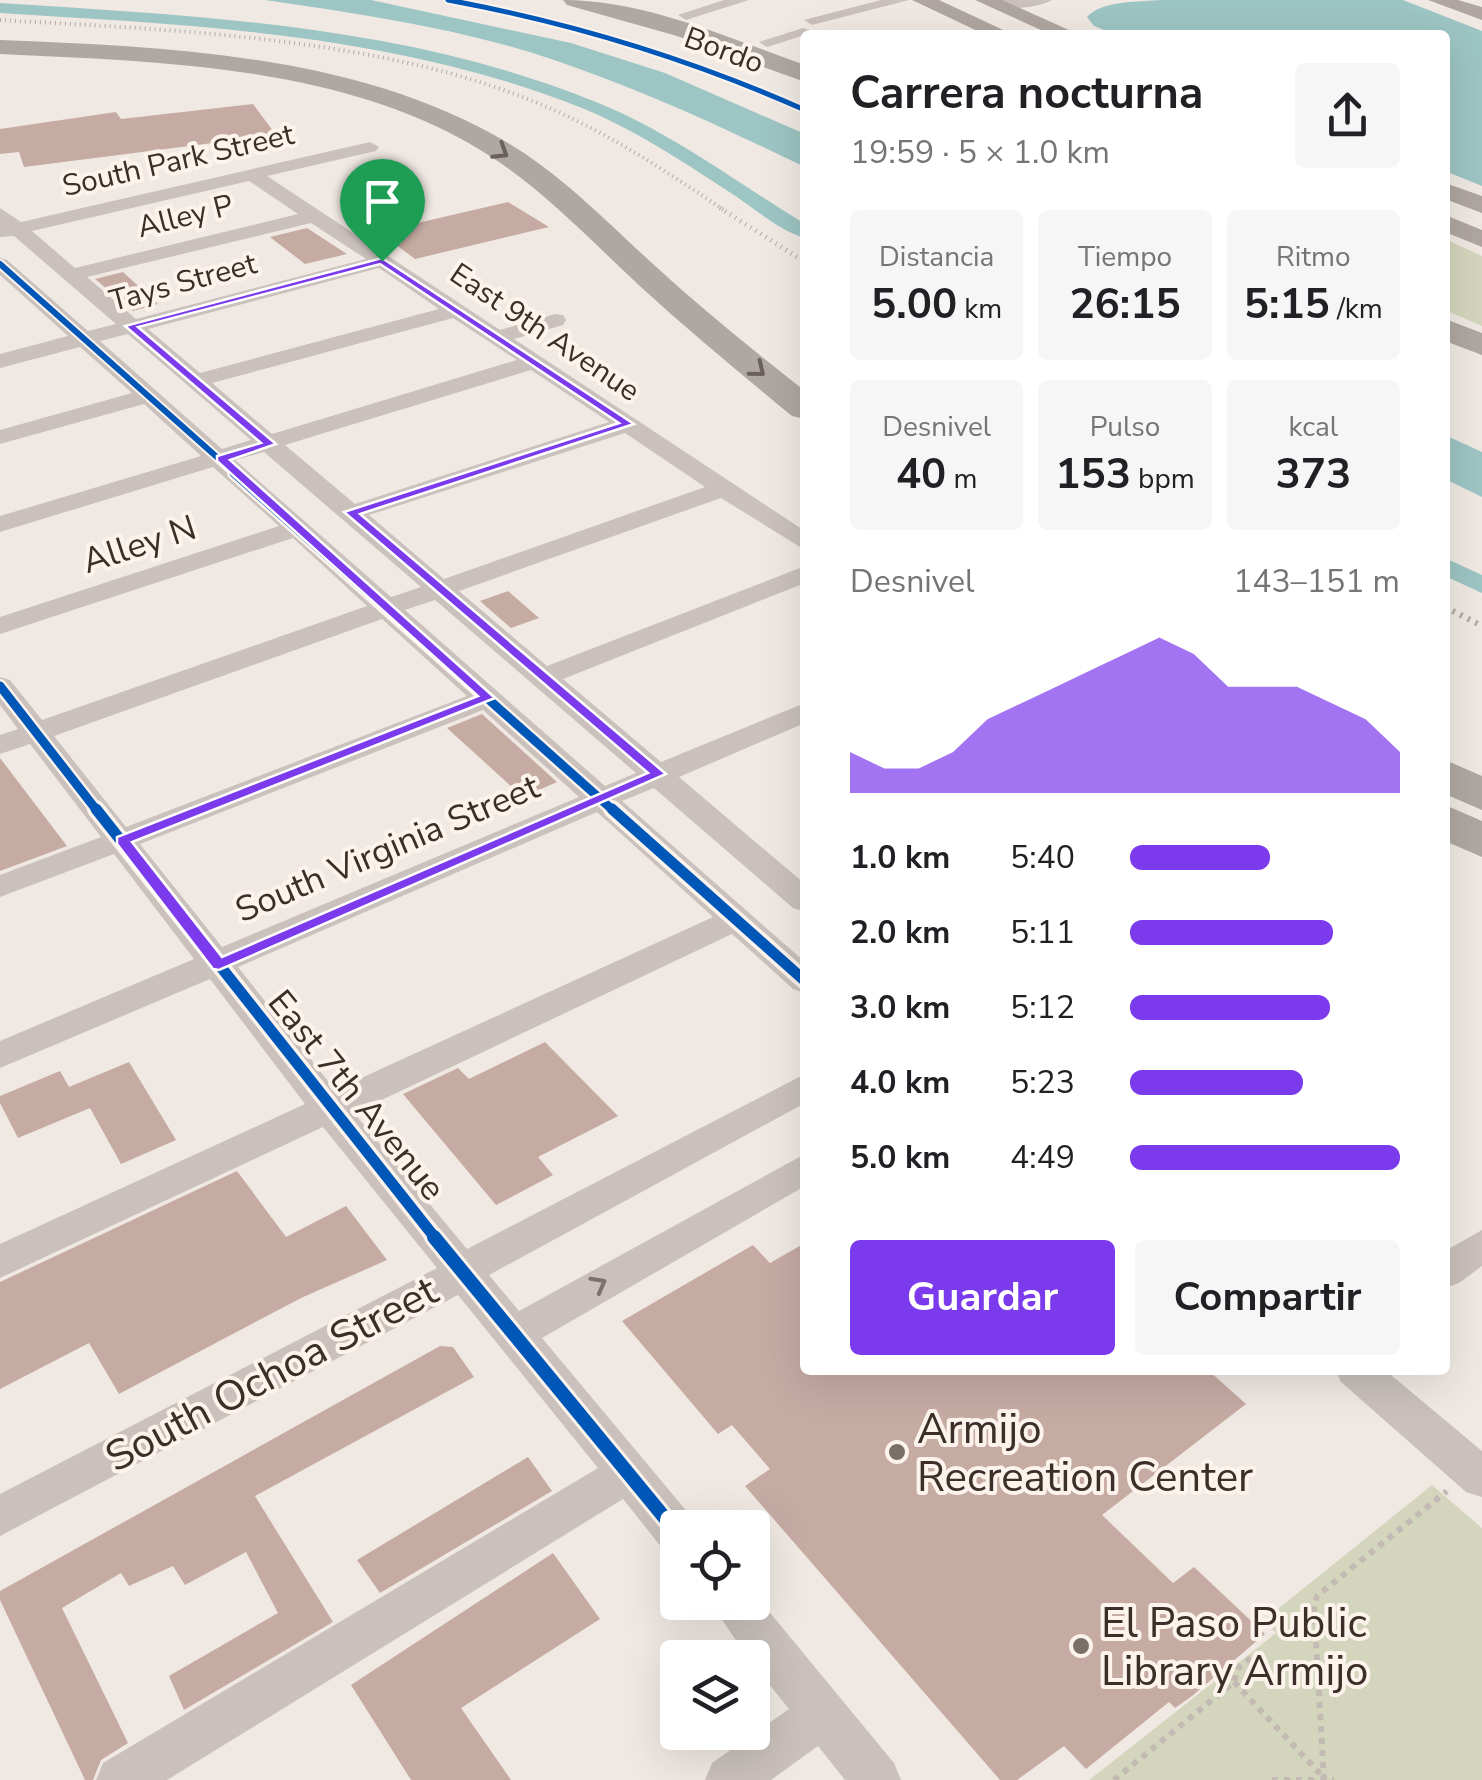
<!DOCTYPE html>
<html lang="es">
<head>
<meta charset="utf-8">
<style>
  body { margin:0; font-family:"Nunito Sans",sans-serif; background:#f6f6f6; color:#202124; height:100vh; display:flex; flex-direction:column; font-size:38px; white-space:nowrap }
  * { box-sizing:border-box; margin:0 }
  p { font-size:32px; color:#757577 }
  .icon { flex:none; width:55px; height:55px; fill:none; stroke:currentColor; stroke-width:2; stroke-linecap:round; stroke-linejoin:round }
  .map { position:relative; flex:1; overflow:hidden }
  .side { position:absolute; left:800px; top:30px; width:650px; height:1345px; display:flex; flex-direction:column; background:#fff; border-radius:10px; box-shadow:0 10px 40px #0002 }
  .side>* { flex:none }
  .controls { position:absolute; left:660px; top:1510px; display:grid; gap:20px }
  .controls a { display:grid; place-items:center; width:110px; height:110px; border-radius:10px; background:#fff; box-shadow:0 10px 40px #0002; font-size:50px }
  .pin { position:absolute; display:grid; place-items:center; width:85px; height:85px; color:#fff; margin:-102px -42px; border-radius:50% 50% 50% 0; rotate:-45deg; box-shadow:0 0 10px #0007 }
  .pin .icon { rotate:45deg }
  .round { display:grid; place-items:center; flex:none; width:105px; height:105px; border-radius:10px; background:#f6f6f6 }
  .summary { display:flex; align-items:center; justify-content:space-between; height:170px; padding:0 50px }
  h1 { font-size:45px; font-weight:700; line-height:75px }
  .figures { display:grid; grid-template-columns:repeat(3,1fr); gap:15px; height:170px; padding:10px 50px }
  .figures div { display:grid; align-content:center; border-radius:10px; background:#f6f6f6; text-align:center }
  .figures b { font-size:42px; font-weight:700 }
  .figures small { font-size:28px; font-weight:400 }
  .figures p { font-size:28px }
  .chart { height:280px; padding:20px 50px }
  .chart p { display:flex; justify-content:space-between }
  .chart svg { width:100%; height:180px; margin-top:10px; fill:#7c3aed; opacity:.7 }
  .primary-button { display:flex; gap:20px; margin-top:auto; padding:20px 50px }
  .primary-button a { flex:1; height:115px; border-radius:10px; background:#7c3aed; color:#fff; font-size:40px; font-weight:700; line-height:115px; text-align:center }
  .primary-button a+a { background:#f6f6f6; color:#202124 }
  ul { padding:0 50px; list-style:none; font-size:32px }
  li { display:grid; grid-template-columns:160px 120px 1fr; align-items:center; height:75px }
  li i { height:25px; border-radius:12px; background:#7c3aed }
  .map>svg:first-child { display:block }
</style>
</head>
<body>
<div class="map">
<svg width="1482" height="1780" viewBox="0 0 1482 1780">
  <rect width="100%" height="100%" fill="#f0e9e3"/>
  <!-- green -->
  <path fill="#d3d6bc" d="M1445 239 1482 256V326L1445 310Z
    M1432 1485 1482 1528V1780H1089L1276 1633 1264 1620Z"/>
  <!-- water -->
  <path fill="#9dc5c3" d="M265 0H371L571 43 665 73 805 134V167C722 127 638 88 551 59 459 28 360 14 265 0Z
    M1162 0H1403L1482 31V186L1445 171V35H1116L1094 26 1087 17C1102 0 1139 2 1162 0Z
    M1445 435 1482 452V497L1445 479Z"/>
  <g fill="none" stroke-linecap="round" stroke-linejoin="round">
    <!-- canal -->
    <path fill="#9dc5c3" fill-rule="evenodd" d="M0 3C201 16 407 25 596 102 671 132 736 182 805 224V238C780 231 755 209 734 195 685 163 636 130 582 108 397 34 196 25 0 13Z
      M1445 558 1482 575V593L1445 576Z"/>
  </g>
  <!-- building -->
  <path fill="#c6aba3" d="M253 104 276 135 24 167 19 152 0 154V129L116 112 121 119Z
    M508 202 549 227 415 259 379 232Z
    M307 228 347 254 305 264 270 237Z
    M123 272 158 304 133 311 95 279Z
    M508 591 539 618 511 628 480 601Z
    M482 714 557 782 523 797 447 728Z
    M0 758 67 846 0 871Z
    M545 1042 618 1116 538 1157 553 1175 496 1205 403 1094 458 1068 469 1079Z
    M129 1062 176 1140 121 1164 90 1108 18 1138 0 1103V1096L60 1071 69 1087Z
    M237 1171 286 1237 346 1206 387 1260 301 1298 119 1394 89 1343 0 1389V1282Z
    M805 1243V1370H1208L1246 1404 1102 1515 1173 1583 1194 1567 1265 1634 1192 1696 1175 1708 1169 1702 1086 1769 1064 1746 1017 1780H1000L745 1486 770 1469 732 1425 718 1434 622 1321 753 1245 770 1263Z
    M440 1346 453 1347 474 1377 255 1496 333 1622 184 1710 169 1676 278 1613 246 1552 185 1585 173 1566 129 1586 121 1573 62 1608 128 1743 101 1760 93 1780H85L0 1600V1591Z
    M528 1457 552 1491 380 1593 357 1560Z
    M553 1553 600 1619 461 1708 511 1780H411L351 1685Z"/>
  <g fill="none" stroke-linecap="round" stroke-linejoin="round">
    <!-- path -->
    <path stroke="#c3bab4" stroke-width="6" stroke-dasharray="6 6" stroke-linecap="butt" d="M1234 1682 1324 1778
      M1114 1780 1234 1682 1237 1669 1253 1656
      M1272 1780H1334
      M1324 1780 1314 1607 1317 1596 1447 1491"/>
    <!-- minor -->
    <path fill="#cac1bc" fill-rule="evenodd" d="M724 0H749L686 20 678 15Z
      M881 0H909L812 25 804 20Z
      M993 0H1052C1039 8 1000 12 987 4Z
      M803 28 827 35H805L767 47 759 42Z
      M370 142 379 147 376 151 267 176 500 330 555 314 563 315 566 320 563 325 514 339 805 531V550L721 498 459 591 547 666 805 566V583L563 679 661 762 805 703V723L679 777 805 884V912L793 908 654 788 622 801 805 962V993L793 989 732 934 354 1113 467 1249 805 1074V1103L489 1275 519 1311 805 1154V1186L542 1338 694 1520 698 1528H678V1554L662 1548 623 1499 167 1780H96L103 1763 598 1468 458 1295 0 1536V1494L437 1268 323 1127 0 1278V1244L305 1104 210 979 0 1068V1041L194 959 114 854 0 897V875L101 837 30 744 0 754V735L18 729 0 705V677L10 680 42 720 367 606 293 538 0 634V617L279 526 213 467 0 532V516L201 456 144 404 0 444V430L132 393 80 347 0 368V354L68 336 0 275V258L7 260 88 331 116 324 14 236 0 237V208L21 222ZM249 181 298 214 75 268 32 231ZM311 223 366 259 136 319 87 277ZM379 268 439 309 200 373 148 329ZM453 318 517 360 272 434 212 383ZM128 334 251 440 222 449 100 341ZM531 370 609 422 355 504 285 445ZM625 433 705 487 444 579 369 515ZM264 452 421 587 391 597 235 460ZM435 600 636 773 605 786 405 610ZM382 619 467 696 126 827 54 736ZM483 710 579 797 222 947 140 844ZM597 812 713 917 335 1090 238 967Z
      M1482 1230V1266L1459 1283 1445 1288V1251Z
      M1335 1370H1385L1482 1451V1497L1466 1492 1341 1382Z
      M752 1591 894 1763 901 1780H845L818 1746 771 1780H705L712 1763 789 1709 752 1663V1658H748L710 1602H752Z"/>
    <!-- major -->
    <path fill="#afa6a1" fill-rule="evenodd" d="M912 0H939L1014 35H986Z
      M975 0H1002L1080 35H1052Z
      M1428 0H1458L1482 7V20Z
      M1445 183 1482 196V213L1445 199Z
      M1445 215 1482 230V247L1445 232Z"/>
    <!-- highway -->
    <path fill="#afa8a2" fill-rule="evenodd" d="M563 0C646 0 728 38 805 65V82L677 36 567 5Z
      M0 40C170 47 358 54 508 143 562 175 607 222 653 264 702 309 753 350 805 391V419L792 416C741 374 690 332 642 288 593 243 548 194 493 158 352 65 163 62 0 54Z
      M1445 319 1482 333V355L1445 341Z
      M1445 760 1482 776V810L1445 794Z
      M1445 805 1482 821V857L1445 841Z"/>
    <!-- rail-far2 -->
    <path stroke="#b2aaa6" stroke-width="4" stroke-dasharray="1 4" stroke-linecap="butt" d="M0 20C174 30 386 37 547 107 610 134 667 172 724 210"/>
    <!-- rail-far1 -->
    <path stroke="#b2aaa6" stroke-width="5" stroke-dasharray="1 5" stroke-linecap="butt" d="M720 208 805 262"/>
    <!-- rail -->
    <path stroke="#b2aaa6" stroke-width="6" stroke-dasharray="2.5 6" stroke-linecap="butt" d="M1445 607 1482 626"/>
    <defs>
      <path id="cycleway-far4" d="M448 0C572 23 690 59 805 110"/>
      <path id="cycleway-far3" d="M0 264 237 475"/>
      <path id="cycleway-far2" d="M234 473 615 812
        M0 686 98 812"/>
      <path id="cycleway-far1" d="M96 809 436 1239
        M612 809 805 981"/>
      <path id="cycleway" d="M434 1237 678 1534"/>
    </defs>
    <!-- cycleway-far4 casing -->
    <use href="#cycleway-far4" stroke="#fcf3ec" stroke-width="9"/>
    <!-- cycleway-far3 casing -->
    <use href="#cycleway-far3" stroke="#fcf3ec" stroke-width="10"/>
    <!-- cycleway-far2 casing -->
    <use href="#cycleway-far2" stroke="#fcf3ec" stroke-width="14"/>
    <!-- cycleway-far1 casing -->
    <use href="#cycleway-far1" stroke="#fcf3ec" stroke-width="18"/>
    <!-- cycleway casing -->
    <use href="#cycleway" stroke="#fcf3ec" stroke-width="20"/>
    <!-- cycleway-far4 -->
    <use href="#cycleway-far4" stroke="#0057b8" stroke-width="5"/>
    <!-- cycleway-far3 -->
    <use href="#cycleway-far3" stroke="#0057b8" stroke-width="6"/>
    <!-- cycleway-far2 -->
    <use href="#cycleway-far2" stroke="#0057b8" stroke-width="9"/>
    <!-- cycleway-far1 -->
    <use href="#cycleway-far1" stroke="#0057b8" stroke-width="11"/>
    <!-- cycleway -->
    <use href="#cycleway" stroke="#0057b8" stroke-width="14"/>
  </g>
  <!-- one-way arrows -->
  <defs><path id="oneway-chevron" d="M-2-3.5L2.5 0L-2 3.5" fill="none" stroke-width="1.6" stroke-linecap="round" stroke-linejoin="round" transform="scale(2.5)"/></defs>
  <g stroke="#6a5f59">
    <use href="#oneway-chevron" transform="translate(501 152) rotate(32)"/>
    <use href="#oneway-chevron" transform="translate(758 370) rotate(39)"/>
  </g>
  <use stroke="#7c706b" href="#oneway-chevron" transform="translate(599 1284) rotate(-29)"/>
  <!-- route -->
  <path fill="#7c3aed" stroke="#fff" stroke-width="2.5" fill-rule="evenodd" d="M382 258 634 424 360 514 666 774 219 970 213 969 117 844V837L478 696 217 461V456L261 443 125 326ZM380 264 619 423 344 512 648 773 222 957 132 842 495 698 230 460 276 444 138 327Z"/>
  <!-- markers -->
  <g fill="#7b6f6a" stroke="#fcf3ec" stroke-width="4">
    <circle cx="897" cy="1452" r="10"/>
    <circle cx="1081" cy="1646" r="10"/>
  </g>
  <g text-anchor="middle" stroke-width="8" stroke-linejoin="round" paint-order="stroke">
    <!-- far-street labels -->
    <g font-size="30" fill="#3c2e29" stroke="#fcf3ec">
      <text transform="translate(724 50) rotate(20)" y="10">Bordo</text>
      <text transform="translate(178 160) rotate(-13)" y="10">South Park Street</text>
      <text transform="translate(185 216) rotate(-14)" y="10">Alley P</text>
      <text transform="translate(183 282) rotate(-15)" y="10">Tays Street</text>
      <text transform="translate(545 332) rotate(34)" y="10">East 9th Avenue</text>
    </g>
    <!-- street labels -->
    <g font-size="35" fill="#3c2e29" stroke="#fcf3ec">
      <text transform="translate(139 544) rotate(-18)" y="12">Alley N</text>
      <text transform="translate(387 848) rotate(-23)" y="12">South Virginia Street</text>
      <text transform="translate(357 1095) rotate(51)" y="12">East 7th Avenue</text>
    </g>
    <!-- near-street labels -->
    <g font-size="42" fill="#3c2e29" stroke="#fcf3ec">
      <text transform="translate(271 1373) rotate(-28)" y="15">South Ochoa Street</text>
    </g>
    <!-- near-poi labels -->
    <g font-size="42" fill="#3c2e29" stroke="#fcf3ec" text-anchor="start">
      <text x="917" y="1443">Armijo<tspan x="917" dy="48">Recreation Center</tspan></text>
      <text x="1101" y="1637">El Paso Public<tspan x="1101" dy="48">Library Armijo</tspan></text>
    </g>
  </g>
</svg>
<div class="controls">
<a><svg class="icon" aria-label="locate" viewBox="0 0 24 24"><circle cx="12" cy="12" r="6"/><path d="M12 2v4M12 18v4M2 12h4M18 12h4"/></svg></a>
<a><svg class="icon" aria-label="layers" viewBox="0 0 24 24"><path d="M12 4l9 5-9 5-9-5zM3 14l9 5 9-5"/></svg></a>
</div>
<div class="pin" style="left:382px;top:261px;background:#1e9e55"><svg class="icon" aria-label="arrive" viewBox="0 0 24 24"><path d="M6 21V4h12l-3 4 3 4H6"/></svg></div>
<section class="side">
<div class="summary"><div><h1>Carrera nocturna</h1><p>19:59 · 5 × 1.0 km</p></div><a class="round"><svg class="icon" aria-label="share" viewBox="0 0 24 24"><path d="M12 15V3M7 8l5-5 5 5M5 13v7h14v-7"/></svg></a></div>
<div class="figures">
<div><p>Distancia</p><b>5.00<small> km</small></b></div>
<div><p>Tiempo</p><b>26:15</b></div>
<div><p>Ritmo</p><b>5:15<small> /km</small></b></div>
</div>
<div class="figures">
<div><p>Desnivel</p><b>40<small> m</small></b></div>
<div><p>Pulso</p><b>153<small> bpm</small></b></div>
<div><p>kcal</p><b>373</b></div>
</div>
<div class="chart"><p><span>Desnivel</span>143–151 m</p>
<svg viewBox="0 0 160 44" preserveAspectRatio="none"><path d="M0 44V34L10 38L20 38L30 34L40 26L50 22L60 18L70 14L80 10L90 6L100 10L110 18L120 18L130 18L140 22L150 26L160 34V44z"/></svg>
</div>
<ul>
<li><b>1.0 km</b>5:40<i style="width:52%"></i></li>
<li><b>2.0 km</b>5:11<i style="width:75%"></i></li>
<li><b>3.0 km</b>5:12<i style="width:74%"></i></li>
<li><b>4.0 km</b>5:23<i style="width:64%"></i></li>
<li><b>5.0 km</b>4:49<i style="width:100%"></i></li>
</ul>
<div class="primary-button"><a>Guardar</a><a>Compartir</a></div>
</section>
</div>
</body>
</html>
